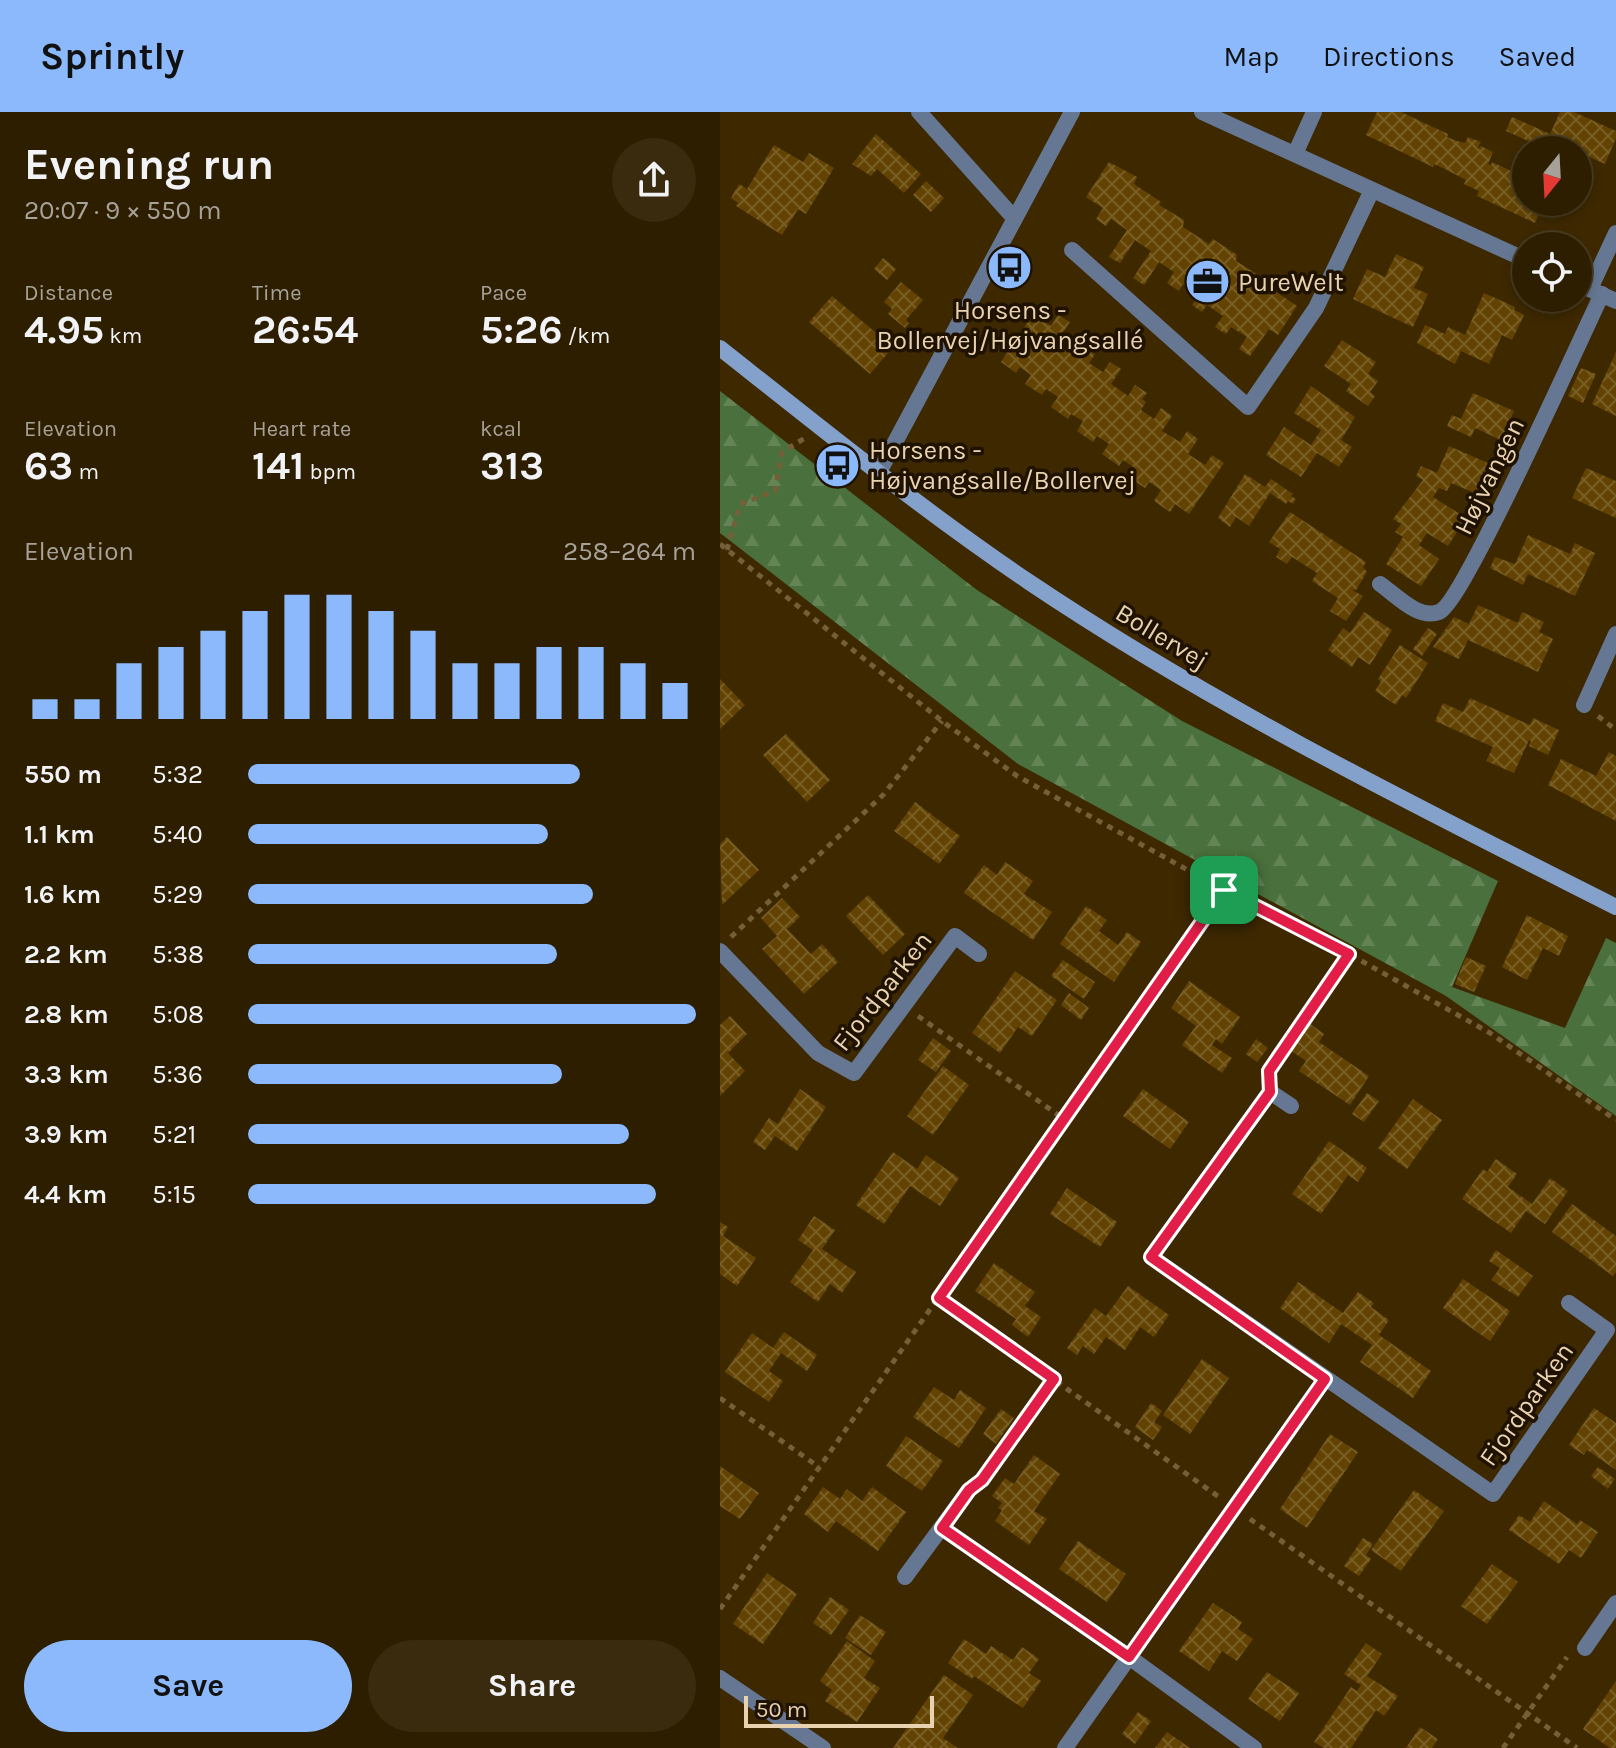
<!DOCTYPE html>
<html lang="en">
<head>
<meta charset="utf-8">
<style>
  body { margin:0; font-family:Karla,sans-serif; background:#3a2b0f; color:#f1f3f6; height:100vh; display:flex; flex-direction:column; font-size:30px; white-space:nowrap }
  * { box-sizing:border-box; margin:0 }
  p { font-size:26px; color:#a7a299 }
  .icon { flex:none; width:44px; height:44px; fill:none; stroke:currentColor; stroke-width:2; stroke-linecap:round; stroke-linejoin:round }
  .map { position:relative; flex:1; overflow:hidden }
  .side { display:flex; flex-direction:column; background:#2e1e00; width:720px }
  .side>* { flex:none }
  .needle { width:52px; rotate:198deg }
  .controls { position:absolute; left:792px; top:24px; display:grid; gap:16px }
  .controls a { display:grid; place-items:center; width:80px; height:80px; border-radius:50%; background:#2e1e00; box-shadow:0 4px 12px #0003,0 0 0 2px #493c22; font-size:40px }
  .scale { position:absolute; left:24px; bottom:20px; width:190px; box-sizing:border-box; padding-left:8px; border:4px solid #e9d2b0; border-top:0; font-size:22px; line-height:28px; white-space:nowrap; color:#e9d2b0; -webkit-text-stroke:6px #1f1200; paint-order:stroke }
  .pin { position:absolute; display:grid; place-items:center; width:68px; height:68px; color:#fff; margin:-34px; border-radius:16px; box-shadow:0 4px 12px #0006 }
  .round { display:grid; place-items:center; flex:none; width:84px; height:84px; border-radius:42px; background:#3a2b0f }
  .head { display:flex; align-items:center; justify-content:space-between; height:136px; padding:0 24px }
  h1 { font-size:44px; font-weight:700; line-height:60px }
  .stats { display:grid; grid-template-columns:repeat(3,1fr); gap:12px; height:136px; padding:8px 24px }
  .stats div { display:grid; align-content:center }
  .stats b { font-size:40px; font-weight:700 }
  .stats small { font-size:22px; font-weight:400 }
  .stats p { font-size:22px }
  .chart { height:224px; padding:16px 24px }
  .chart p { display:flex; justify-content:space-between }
  .chart svg { width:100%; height:144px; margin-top:8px; stroke:#8cb9fc; stroke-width:6 }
  .cta { display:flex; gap:16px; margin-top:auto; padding:16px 24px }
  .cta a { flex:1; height:92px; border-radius:48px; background:#8cb9fc; color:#111; font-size:32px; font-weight:700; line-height:92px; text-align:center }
  .cta a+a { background:#3a2b0f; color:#f1f3f6 }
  ul { padding:0 24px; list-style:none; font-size:26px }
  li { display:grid; grid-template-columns:128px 96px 1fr; align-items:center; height:60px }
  li i { height:20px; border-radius:10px; background:#8cb9fc }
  header { display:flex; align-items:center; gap:48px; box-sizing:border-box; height:112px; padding:0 40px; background:#8cb9fc; color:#111 }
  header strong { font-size:38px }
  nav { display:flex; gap:44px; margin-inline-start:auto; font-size:28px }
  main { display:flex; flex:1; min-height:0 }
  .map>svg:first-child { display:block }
</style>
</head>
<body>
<header>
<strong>Sprintly</strong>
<nav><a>Map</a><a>Directions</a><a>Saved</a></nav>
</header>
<main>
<section class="side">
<div class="head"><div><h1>Evening run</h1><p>20:07 · 9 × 550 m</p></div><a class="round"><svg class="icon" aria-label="share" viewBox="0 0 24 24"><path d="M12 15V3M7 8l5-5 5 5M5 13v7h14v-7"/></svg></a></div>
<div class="stats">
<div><p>Distance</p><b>4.95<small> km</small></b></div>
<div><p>Time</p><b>26:54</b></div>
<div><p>Pace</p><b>5:26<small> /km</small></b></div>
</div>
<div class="stats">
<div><p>Elevation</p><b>63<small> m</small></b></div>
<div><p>Heart rate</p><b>141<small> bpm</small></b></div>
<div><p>kcal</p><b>313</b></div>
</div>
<div class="chart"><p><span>Elevation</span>258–264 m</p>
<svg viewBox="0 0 160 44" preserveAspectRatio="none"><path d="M5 44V38M15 44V38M25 44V27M35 44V22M45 44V17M55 44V11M65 44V6M75 44V6M85 44V11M95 44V17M105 44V27M115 44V27M125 44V22M135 44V22M145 44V27M155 44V33"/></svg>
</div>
<ul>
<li><b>550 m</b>5:32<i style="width:74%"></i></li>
<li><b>1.1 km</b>5:40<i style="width:67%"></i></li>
<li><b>1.6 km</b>5:29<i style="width:77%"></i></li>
<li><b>2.2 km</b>5:38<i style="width:69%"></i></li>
<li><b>2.8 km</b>5:08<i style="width:100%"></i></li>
<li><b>3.3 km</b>5:36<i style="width:70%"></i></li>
<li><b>3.9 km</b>5:21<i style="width:85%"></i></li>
<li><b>4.4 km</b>5:15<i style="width:91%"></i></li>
</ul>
<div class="cta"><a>Save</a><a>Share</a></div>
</section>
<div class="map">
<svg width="896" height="1636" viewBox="0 0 896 1636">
  <defs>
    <pattern id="forest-firs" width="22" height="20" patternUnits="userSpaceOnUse" patternTransform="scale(2)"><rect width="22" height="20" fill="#4a703d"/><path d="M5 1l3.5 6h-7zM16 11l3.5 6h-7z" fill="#648456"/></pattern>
    <pattern id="building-cross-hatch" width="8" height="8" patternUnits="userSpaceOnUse" patternTransform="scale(2)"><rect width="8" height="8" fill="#624302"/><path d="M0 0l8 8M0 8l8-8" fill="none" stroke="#785d24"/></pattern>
  </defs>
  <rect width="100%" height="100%" fill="#3d2800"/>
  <!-- forest -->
  <path fill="url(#forest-firs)" d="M0 279 257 478 462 609 778 769 732 875 845 916 886 826 896 831V1004L726 884 298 652 0 421Z"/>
  <!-- building -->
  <path fill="url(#building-cross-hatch)" d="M657 0H681L728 22 727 25 737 29 745 31 748 25 761 30 757 37 761 34 773 40 768 52 771 53 772 50 806 66V90H824L815 111 757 84 759 79 744 72 746 68 725 57 714 52 713 55 646 23Z
    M840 0H854L896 19V26L885 52 839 31 836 38H828L786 19 792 5 830 22Z
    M156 22 201 62 184 81 157 57 151 64 132 52Z
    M54 33 83 50 89 41 114 56 86 102 78 97 62 123 16 94 18 91 11 86 19 72 27 77Z
    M389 50 417 65 414 72 441 90 439 93 464 108 463 115 489 132 493 127 517 143 516 149 543 166 541 170 577 194 558 223 549 217 530 244 519 237 527 225 511 215 506 222 495 215 503 204 487 193 482 200 472 193 479 183 463 172 459 179 447 171 454 160 439 150 424 173 413 166 431 139 415 128 400 151 389 145 407 118 391 107 386 114 376 107 383 96 366 85Z
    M206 69 224 86 211 100 193 83Z
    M676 142 704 155 694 176 708 182 693 215 633 187 647 157 665 165Z
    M163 146 176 157 167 168 154 157Z
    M181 170 203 188 186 208 189 211 185 216 168 202 172 197 164 190Z
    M764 181 795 195 794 198 804 203 792 228 782 223 769 252 741 239 735 252 697 231 705 213 725 222 728 215 745 223Z
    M112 184 173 235 150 262 89 210Z
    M313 202 331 214 338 203 350 210 339 226 356 237 363 226 375 234 371 240 375 242 369 251 383 260 390 250 401 257 391 272 408 284 415 273 427 281 422 287 426 290 421 298 434 307 441 296 452 304 442 319 460 330 467 319 478 327 468 342 485 353 492 343 504 351 469 402 455 392 450 400 434 389 441 378 429 370 425 376 408 365 415 356 403 348 399 354 382 342 389 332 377 324 373 330 357 319 363 309 351 302 348 307 331 295 338 285 326 277 322 283 305 272 311 263 300 255 296 261 281 250Z
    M622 228 656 250 648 262 658 269 650 280 655 284 648 294 626 279 631 272 604 254Z
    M896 240V304L872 292Z
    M861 256 876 262 863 291 848 284Z
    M591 274 635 305 621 328 632 335 619 355 597 341 581 365 546 343 564 315 591 333 601 318 574 301Z
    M753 281 794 299 781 328 755 316 751 325 727 314 732 303 741 307Z
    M729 334 770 352 757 382 731 371 727 379 719 376 713 385 746 406 728 434 707 421 699 433 719 447 701 474 666 452 683 425 675 420 681 412 673 407 703 368 696 364 701 354 717 361Z
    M866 356 896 369V406L852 386Z
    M525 362 545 375 551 367 573 382 571 384 576 387 573 392 568 389 566 392 550 381 529 414 516 405 510 415 498 406Z
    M570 400 646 450 643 455 647 460 636 478H632L643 484 626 509 610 499 618 486 592 469 597 461 572 445 567 452 556 445 560 437 549 430Z
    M808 423 850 442 855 431 875 441 855 484 808 462 803 473 770 456 775 445 795 452Z
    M758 493 798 511 802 500 824 510 819 520 833 527 818 560 748 528 739 547 713 535 734 505 749 512Z
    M644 500 672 518 650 553 638 545 632 555 608 538 623 516 630 521Z
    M708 516 717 522 702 544 693 537Z
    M680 533 708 551 686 586 682 583 676 593 655 579 661 570 658 567Z
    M0 567 25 593 0 617Z
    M750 586 810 613 813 606 839 618 828 643 809 634 811 629 809 628 794 661 766 649 773 635 715 609 723 591 743 600Z
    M66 622 110 668 87 690 43 643Z
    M889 640 896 644V709L828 673 841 647 876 664Z
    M195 690 240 724 219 752 174 719Z
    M7 725 39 758 2 793 0 732Z
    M285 750 313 769 304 782 332 800 313 828 244 781 264 753 277 763Z
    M148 783 185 822 163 843 126 804Z
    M62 786 80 805 67 817 91 842 102 832 118 850 84 882 42 837 57 824 41 806Z
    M366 794 387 808 379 819 398 833 407 820 421 830 394 870 340 832Z
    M807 803 848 824 839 844 823 836 807 868 782 855Z
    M746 845 766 854 754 880 735 872Z
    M343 848 375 870 364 887 331 864Z
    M295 859 337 888 312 924 298 915 280 941 252 921Z
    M469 869 520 905 502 932 496 927 492 933 512 946 502 961 462 933 476 914 451 896Z
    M349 881 369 896 361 908 341 893Z
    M10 904 27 922 8 941 25 959 0 984V913Z
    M589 911 604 922 599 930 649 964 630 993 579 959 586 949 570 938Z
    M213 926 231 939 216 960 198 948Z
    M536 927 548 936 537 950 526 942Z
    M223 954 249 973 213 1023 187 1004Z
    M80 977 106 995 77 1039 55 1024 45 1038 33 1030 49 1006 58 1012Z
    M423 977 469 1010 450 1037 403 1004Z
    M647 981 659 989 644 1010 632 1002Z
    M693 987 722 1008 687 1057 658 1036Z
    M609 1029 647 1056 638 1070 628 1063 601 1102 572 1082Z
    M173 1040 197 1057 206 1043 239 1066 220 1094 190 1074 164 1112 136 1093Z
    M776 1047 797 1062 788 1075 812 1092 830 1066 848 1079 825 1112 806 1099 791 1121 742 1087 763 1057 767 1060Z
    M347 1076 397 1110 380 1135 330 1102Z
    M852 1092 896 1124V1160L893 1164 832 1120Z
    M94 1104 115 1118 102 1137 136 1160 122 1181 110 1172 98 1190 70 1170 93 1138 78 1128Z
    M0 1110 8 1115 3 1124 36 1146 17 1174 0 1162Z
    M776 1138 813 1164 798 1185 771 1168 780 1156 769 1149Z
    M274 1151 315 1180 305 1194 321 1205 308 1225 292 1213 296 1207 255 1179Z
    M743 1167 790 1199 770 1229 723 1196Z
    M578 1170 623 1201 638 1180 654 1191 651 1195 669 1208 659 1223 711 1259 693 1286 640 1250 652 1233 621 1212 609 1231 560 1196Z
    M408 1174 449 1203 434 1225 420 1215 405 1238 386 1225 374 1242 363 1234 357 1243 347 1236 375 1196 386 1204Z
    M64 1220 97 1243 87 1259 61 1241 49 1259 63 1269 49 1290 5 1260 32 1221 53 1236Z
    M482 1247 509 1266 470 1322 443 1303Z
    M214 1275 234 1288 240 1278 266 1296 239 1336 193 1305Z
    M431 1291 442 1299 434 1310 442 1315 433 1328 415 1315Z
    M874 1296 896 1311V1358L867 1338 864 1343 849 1333Z
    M281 1297 294 1306 276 1332 263 1322Z
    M610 1322 638 1340 587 1416 560 1397Z
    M186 1324 223 1349 202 1379 166 1354Z
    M314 1343 340 1362 314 1399 327 1407 309 1433 275 1409 282 1398 278 1396 282 1391 272 1384 285 1366 294 1372Z
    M0 1354 39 1381 20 1407 0 1394Z
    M878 1355 895 1367 888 1377 871 1364Z
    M103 1375 120 1387 127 1377 142 1389 152 1375 186 1400 158 1439 116 1409 108 1420 84 1402Z
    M694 1378 724 1399 681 1459 651 1438Z
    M824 1389 857 1412 860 1408 878 1420 861 1446 849 1438 839 1452 789 1418 799 1403 810 1410Z
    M643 1426 653 1432 646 1443 651 1447 639 1464 624 1454Z
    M358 1429 406 1462 387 1490 339 1457Z
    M772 1452 798 1470 767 1512 741 1494Z
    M47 1461 77 1482 43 1532 13 1512Z
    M110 1485 129 1498 111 1523 93 1511Z
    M493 1491 522 1510 518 1517 533 1527 517 1549 502 1539 489 1559 459 1539Z
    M140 1503 166 1520 151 1543 125 1526Z
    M244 1527 266 1542 271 1534 293 1548 302 1535 319 1547 309 1561 321 1569 303 1596 254 1564 252 1567 228 1551Z
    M127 1529 155 1549 144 1566 160 1576 137 1610 105 1589 112 1578 100 1569Z
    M646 1531 662 1542 647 1564 678 1584 664 1604 656 1598 631 1636H604L594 1630 631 1575 637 1579 641 1573 624 1562Z
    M547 1560 579 1581 560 1609 528 1587Z
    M224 1563 253 1583 223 1626 238 1636H173Z
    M896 1569V1636H890L863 1617Z
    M418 1600 431 1609 415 1632 402 1622Z
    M700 1615 718 1627 712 1636H686Z
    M447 1620 470 1636H435Z"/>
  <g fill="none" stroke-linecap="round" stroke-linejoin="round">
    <!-- path -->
    <path stroke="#755f39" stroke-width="5" stroke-dasharray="6 6" stroke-linecap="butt" d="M0 432 222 609 297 664 504 778 629 842 770 921 896 1008
      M7 438 20 392 55 379 62 340 85 326
      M878 604 896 618
      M11 825 163 683 222 609
      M198 904 344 1007
      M549 960 629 842
      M219 1186 499 1385
      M0 1286 99 1355
      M263 1367 334 1267
      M530 1407 857 1636
      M0 1497 504 778
      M783 1636 847 1545"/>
    <!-- minor -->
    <path stroke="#657792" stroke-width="16" d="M199 0 294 106
      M482 0 806 148
      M575 42 594 0
      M352 138 528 295 596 196 652 78
      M858 172 896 189
      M870 177 896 121
      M660 472C676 483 698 508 719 500 743 491 862 223 882 182
      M864 593 896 522
      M0 839 98 941 134 961 235 824 259 842
      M571 994 550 980 431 1145 773 1382 887 1218 849 1191
      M222 1416 409 1545 534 1636
      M185 1465 249 1378
      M865 1536 896 1491
      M0 1566 103 1636
      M345 1636 605 1267"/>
    <!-- tertiary -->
    <path stroke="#657792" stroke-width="16" d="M158 362 352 0"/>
    <!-- secondary -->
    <path stroke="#84a1cc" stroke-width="16" d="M0 236C101 316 201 397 309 470 495 595 696 694 896 795"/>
  </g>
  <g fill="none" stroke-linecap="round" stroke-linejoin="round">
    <defs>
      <path id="route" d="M504 778 629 842 549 959 550 980 431 1145 605 1267 409 1545 222 1416 249 1378 262 1368 334 1267 219 1186Z"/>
    </defs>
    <!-- route casing -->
    <use href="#route" stroke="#fff" stroke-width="16"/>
    <!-- route -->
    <use href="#route" stroke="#e11d48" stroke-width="10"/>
  </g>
  <!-- icons -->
  <defs>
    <symbol id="bus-disc" viewBox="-11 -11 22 22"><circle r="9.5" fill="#8cb9fc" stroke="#1f1200"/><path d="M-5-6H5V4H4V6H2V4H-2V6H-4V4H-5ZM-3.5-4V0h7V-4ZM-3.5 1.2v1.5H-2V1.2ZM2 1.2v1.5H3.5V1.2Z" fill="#111"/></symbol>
    <symbol id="office-disc" viewBox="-11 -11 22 22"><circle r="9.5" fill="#8cb9fc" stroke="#1f1200"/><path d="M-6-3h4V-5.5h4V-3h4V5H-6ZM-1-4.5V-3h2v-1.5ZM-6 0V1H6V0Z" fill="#111"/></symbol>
  </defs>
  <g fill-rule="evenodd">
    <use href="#bus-disc" x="264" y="130" width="51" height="51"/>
    <use href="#office-disc" x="462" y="144" width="51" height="51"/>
    <use href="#bus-disc" x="92" y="328" width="51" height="51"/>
  </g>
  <g text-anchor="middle" stroke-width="7" stroke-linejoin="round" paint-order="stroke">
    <!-- poi labels -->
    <g font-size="26" fill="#e9d2b0" stroke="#1f1200" text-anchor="start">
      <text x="518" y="179">PureWelt</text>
      <text x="290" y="207" text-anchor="middle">Horsens -<tspan x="290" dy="30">Bollervej/Højvangsallé</tspan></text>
      <text x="149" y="347">Horsens -<tspan x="149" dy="30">Højvangsalle/Bollervej</tspan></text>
    </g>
    <!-- street labels -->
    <g font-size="26" fill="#e9d2b0" stroke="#1f1200">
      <text transform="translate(769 364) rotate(-64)" y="9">Højvangen</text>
      <text transform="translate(442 524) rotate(31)" y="9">Bollervej</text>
      <text transform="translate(162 879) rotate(-52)" y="9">Fjordparken</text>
      <text transform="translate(806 1292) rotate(-55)" y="9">Fjordparken</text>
    </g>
  </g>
</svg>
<div class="controls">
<a><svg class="needle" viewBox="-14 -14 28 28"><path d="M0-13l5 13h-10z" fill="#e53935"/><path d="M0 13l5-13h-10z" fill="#a7a299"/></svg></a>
<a><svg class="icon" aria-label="locate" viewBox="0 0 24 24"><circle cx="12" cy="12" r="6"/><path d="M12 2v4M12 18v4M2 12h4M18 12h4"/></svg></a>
</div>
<div class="scale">50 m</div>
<div class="pin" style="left:504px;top:778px;background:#1e9e55"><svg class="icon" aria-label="arrive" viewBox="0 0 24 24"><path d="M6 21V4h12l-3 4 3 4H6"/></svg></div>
</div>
</main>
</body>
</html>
